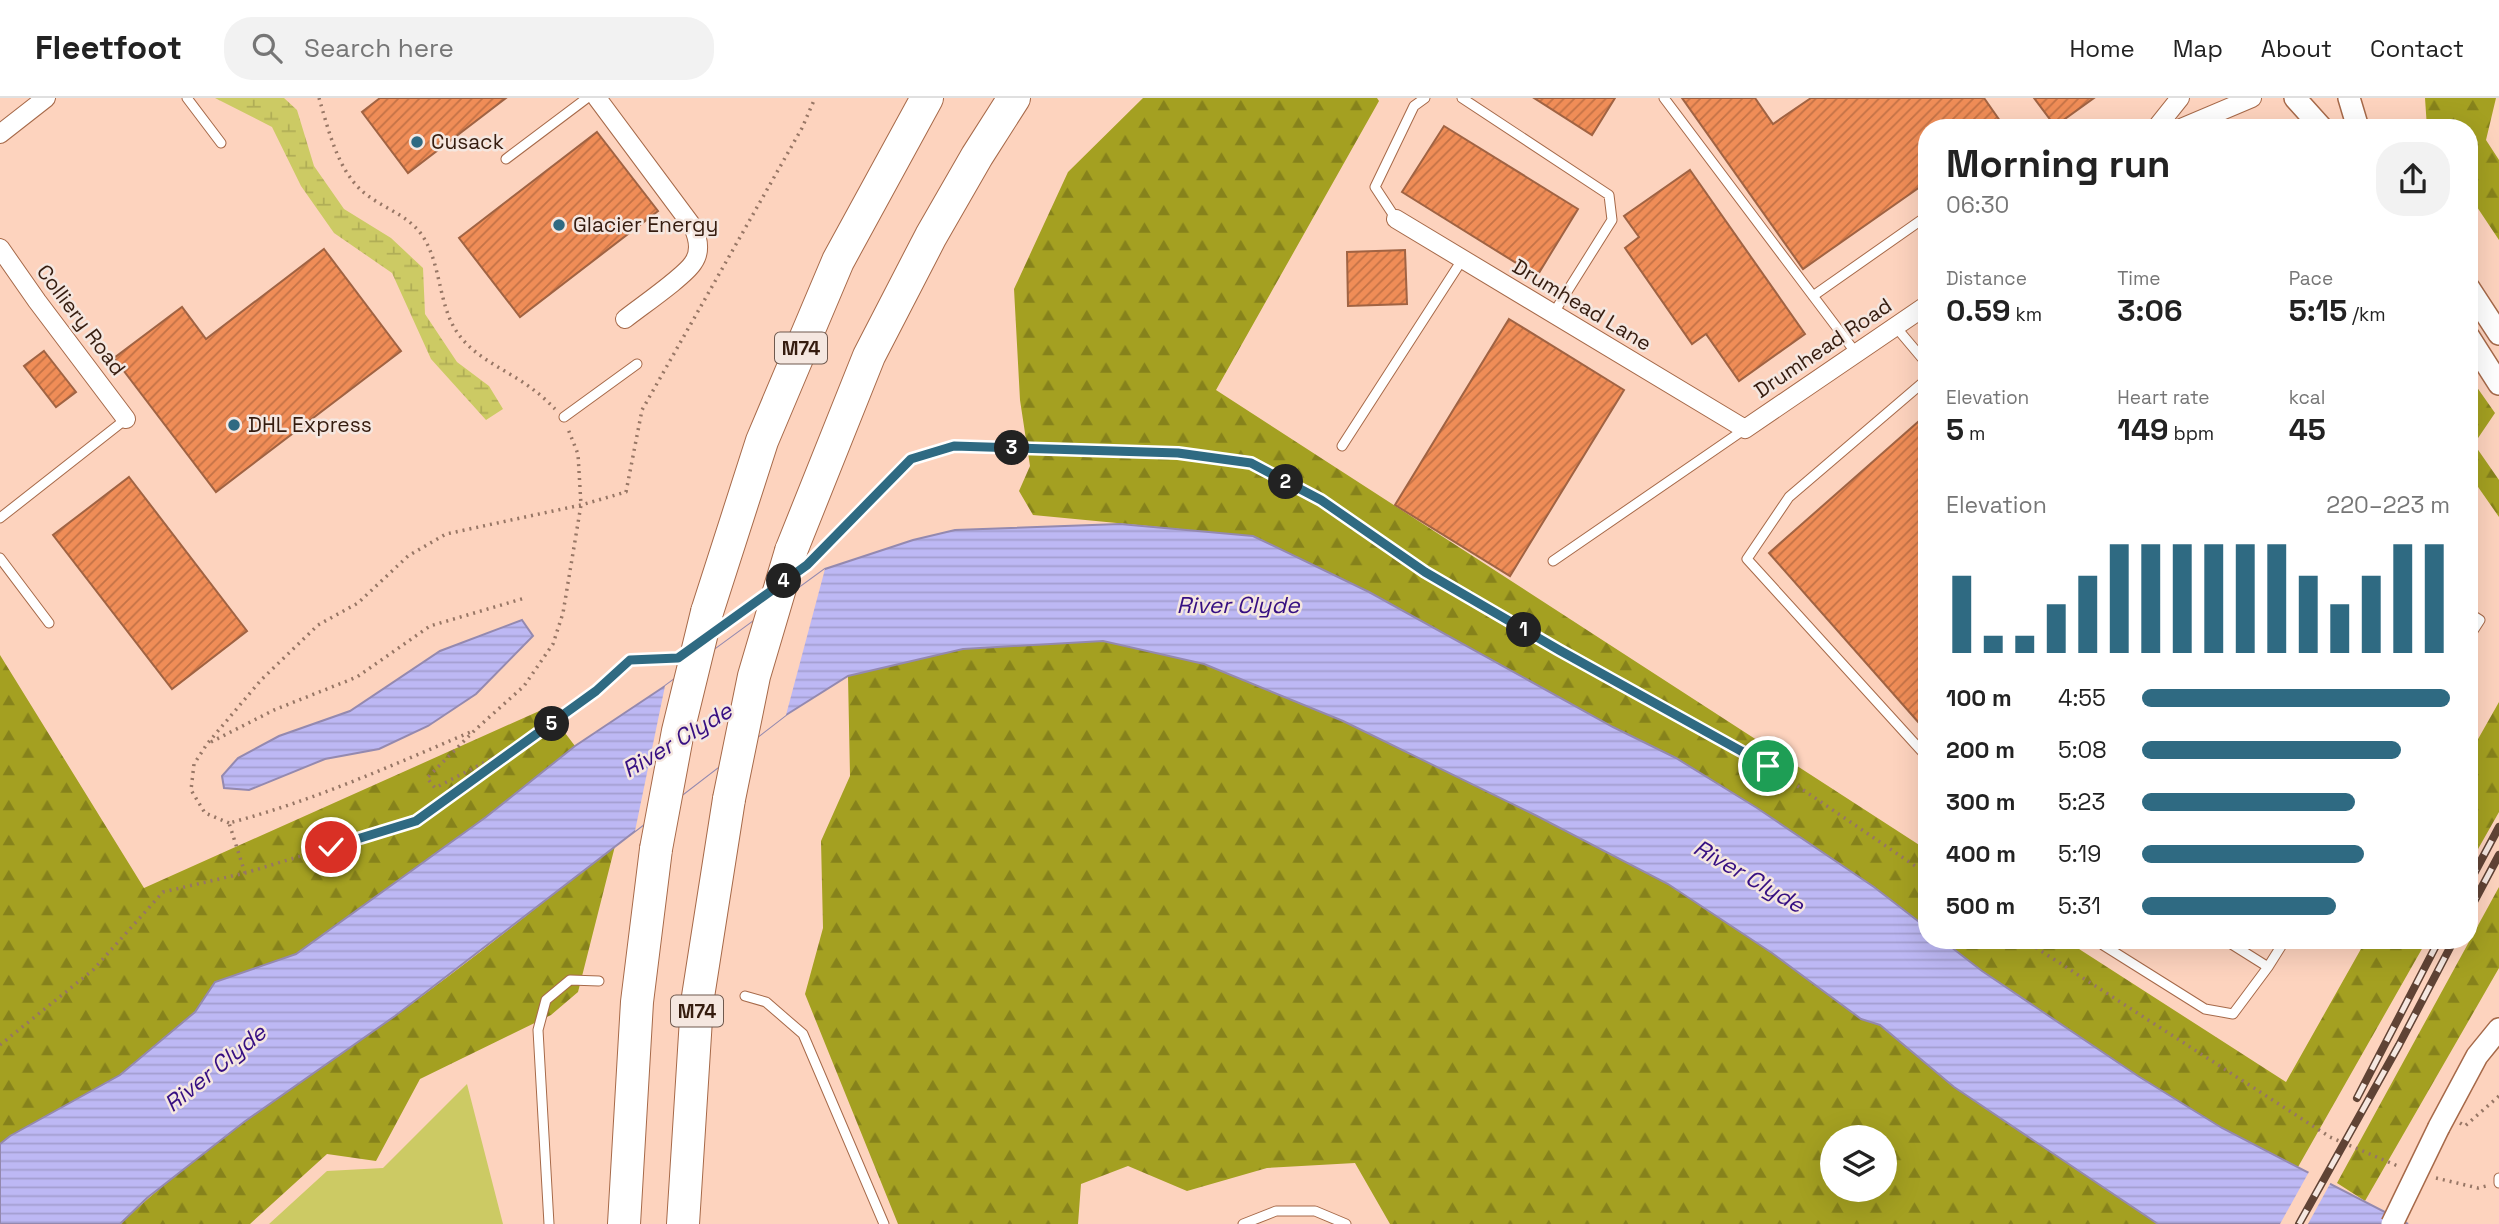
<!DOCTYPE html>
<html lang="en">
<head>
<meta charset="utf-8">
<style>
  body { margin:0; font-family:"Space Grotesk",sans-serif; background:#f2f2f2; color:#222; height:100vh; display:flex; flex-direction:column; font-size:26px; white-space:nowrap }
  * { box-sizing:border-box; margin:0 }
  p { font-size:23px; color:#767676 }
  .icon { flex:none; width:38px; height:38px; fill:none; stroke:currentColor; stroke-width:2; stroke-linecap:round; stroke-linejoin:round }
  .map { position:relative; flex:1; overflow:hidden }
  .sheet { position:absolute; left:1918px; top:21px; width:560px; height:830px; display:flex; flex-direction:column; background:#fff; border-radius:28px; box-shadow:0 7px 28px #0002 }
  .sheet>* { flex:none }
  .buttons { position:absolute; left:1820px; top:1027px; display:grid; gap:14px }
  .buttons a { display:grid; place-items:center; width:77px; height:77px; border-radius:50%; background:#fff; box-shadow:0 7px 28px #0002; font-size:35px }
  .pin { position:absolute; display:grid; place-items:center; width:60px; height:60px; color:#fff; margin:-30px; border:4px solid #fff; border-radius:50%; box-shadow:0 2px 7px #0007 }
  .km { position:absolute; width:35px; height:35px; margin:-18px; border-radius:50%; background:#222; color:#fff; font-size:19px; line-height:35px; text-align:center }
  .round { display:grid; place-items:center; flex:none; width:74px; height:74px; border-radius:28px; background:#f2f2f2 }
  .headline { display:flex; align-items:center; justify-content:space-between; height:119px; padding:0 28px }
  h1 { font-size:38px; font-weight:800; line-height:52px }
  .metrics { display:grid; grid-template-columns:repeat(3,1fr); gap:10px; height:119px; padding:7px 28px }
  .metrics div { display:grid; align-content:center }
  .metrics b { font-size:30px; font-weight:800 }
  .metrics small { font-size:19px; font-weight:400 }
  .metrics p { font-size:19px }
  .chart { height:196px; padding:14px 28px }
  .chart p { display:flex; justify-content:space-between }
  .chart svg { width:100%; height:126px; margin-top:7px; stroke:#2f6a82; stroke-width:6 }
  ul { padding:0 28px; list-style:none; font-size:23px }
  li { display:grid; grid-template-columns:112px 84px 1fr; align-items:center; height:52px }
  li i { height:18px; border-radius:9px; background:#2f6a82 }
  header { display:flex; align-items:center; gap:42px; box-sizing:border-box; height:98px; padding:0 35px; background:#fff; border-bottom:2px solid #e0e0e0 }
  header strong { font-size:33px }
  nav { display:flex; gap:38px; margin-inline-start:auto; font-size:24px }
  .search { width:490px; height:63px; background:#f2f2f2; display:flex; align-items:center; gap:18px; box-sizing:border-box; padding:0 24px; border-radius:28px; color:#767676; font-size:26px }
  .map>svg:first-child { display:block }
</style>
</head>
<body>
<header>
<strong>Fleetfoot</strong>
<div class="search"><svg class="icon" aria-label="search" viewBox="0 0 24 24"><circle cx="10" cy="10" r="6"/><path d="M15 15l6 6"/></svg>Search here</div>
<nav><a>Home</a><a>Map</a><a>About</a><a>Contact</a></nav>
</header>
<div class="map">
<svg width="2499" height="1126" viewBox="0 0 2499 1126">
  <defs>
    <pattern id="forest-firs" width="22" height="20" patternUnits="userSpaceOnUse" patternTransform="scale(1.75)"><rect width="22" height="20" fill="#a4a021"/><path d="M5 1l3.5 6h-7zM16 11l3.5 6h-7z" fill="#86821b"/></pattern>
    <pattern id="wetland-marsh" width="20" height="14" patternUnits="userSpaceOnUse" patternTransform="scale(1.75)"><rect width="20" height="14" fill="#ccca64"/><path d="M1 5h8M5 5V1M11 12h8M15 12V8" fill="none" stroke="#b0ad56"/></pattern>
    <pattern id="water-rules" width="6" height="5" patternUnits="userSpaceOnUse" patternTransform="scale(1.75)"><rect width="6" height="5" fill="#bdb8f4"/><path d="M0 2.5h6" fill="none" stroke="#a39ed0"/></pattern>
    <pattern id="building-hatch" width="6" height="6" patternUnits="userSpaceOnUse" patternTransform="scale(1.75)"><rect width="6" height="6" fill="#f08d57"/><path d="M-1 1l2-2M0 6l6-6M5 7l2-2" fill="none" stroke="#c37246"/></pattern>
  </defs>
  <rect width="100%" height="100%" fill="#fdd3be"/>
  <!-- grass -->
  <path fill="#ccca64" d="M467 986 503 1126H269L327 1073 383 1070Z"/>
  <!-- forest -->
  <path fill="url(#forest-firs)" fill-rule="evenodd" d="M1143 0H1377L1379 3 1216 292 1927 752V830L1874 789 1757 710 1676 660 1613 629 1369 494 1253 438 1033 417 1019 393 1030 368 1020 302 1014 191 1068 74Z
    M2425 0H2496L2486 42 2499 62V142L2469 97V30H2427Z
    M2469 278 2495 315 2474 346 2499 382V419L2469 376Z
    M1103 543 1204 566 1343 623 1535 717 1668 786 1772 855 1861 921 1880 927 1954 989 2158 1126H1390L1355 1065 1267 1070 1187 1093 1128 1068 1081 1086 1078 1126H898L805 896 823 830 821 743 850 678 848 578 963 551ZM1832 1040H1885V1092H1832Z
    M0 557 144 790 546 610 575 648 486 719 296 856 215 884 195 914 120 977 10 1038 0 1046Z
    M2499 604V714L2469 767V657Z
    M615 748 578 894 551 917 420 981 376 1063 327 1056 250 1126H120C203 1048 299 986 392 920 468 866 541 805 615 748Z
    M2499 789V870L2365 1103 2337 1085Z
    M1942 842H2065L2286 984 2366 842H2427L2298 1069 2222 1030 2138 978 1982 873Z"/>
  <!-- wetland -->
  <path fill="url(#wetland-marsh)" d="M215 0H284L297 12 314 68 344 111 391 140 423 170 425 216 457 264 489 288 503 311 486 322 431 261 392 175 334 135 301 88 272 29Z"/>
  <!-- water -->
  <path fill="url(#water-rules)" stroke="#9489af" stroke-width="2" d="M1120 426 1253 438 1369 494 1613 629 1676 660 1757 710 1874 789 1927 830V842H1942L1982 873 2138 978 2222 1030 2408 1126H2158L1954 989 1880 927 1861 921 1772 855 1668 786 1535 717 1343 623 1204 566 1103 543 963 551 848 578 786 617 395 918 244 1024 147 1100 120 1126H0V1046L10 1038 120 977 195 914 215 884 296 856 486 719 575 648 665 588 825 471 913 442 955 432Z
    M522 522 533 538 476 596 428 628 379 651 325 661 249 692 224 690 222 678 238 660 279 638 350 613 440 553Z"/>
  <!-- pier -->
  <path fill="#fdd3be" d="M825 471 786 617 635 733 665 588Z
    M2310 1072 2331 1084 2308 1126H2280Z"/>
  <!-- building -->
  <path fill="url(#building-hatch)" stroke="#a06343" stroke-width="2" d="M380 0H506L408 75 362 14Z
    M1534 0H1615L1592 37Z
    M1682 0H1755L1773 26 1811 0H1984L2005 30H1927V84L1803 171Z
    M2034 0H2094L2055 28Z
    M1444 28 1578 111 1537 178 1402 94Z
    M597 34 658 113 520 219 459 140Z
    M1690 72 1805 236 1739 283 1706 236 1692 246 1625 150 1639 139 1624 118Z
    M324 151 401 253 216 394 114 260 182 209 206 241Z
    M1405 152 1407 206 1348 208 1347 154Z
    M1509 221 1624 292 1510 478 1395 407Z
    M44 253 76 294 56 309 24 268Z
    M1927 316V634L1769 455Z
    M129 379 247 533 172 591 53 437Z"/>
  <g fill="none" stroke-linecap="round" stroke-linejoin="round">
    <defs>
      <path id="service" d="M187 0 221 45
        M1462 0 1609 97 1612 122 1553 216
        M1664 0 1856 255
        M506 61 587 0
        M1396 121 1375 89 1414 8 1425 0
        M1813 198 1927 118
        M1895 228 1927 266
        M1927 281 1789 399 1747 461 1927 659
        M564 319 637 266
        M1342 348 1462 162
        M0 420 126 321
        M0 460 49 525
        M1553 463 1745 331
        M2469 515 2480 522 2469 539
        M2100 842 2103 847 2205 911 2233 916 2268 869 2225 842
        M2268 869 2285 842
        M745 898 766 904 803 936 884 1126
        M2499 1080V1085
        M549 1126 538 932 546 902 570 882 599 883
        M1243 1126 1276 1113H1315L1346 1126"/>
      <path id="minor" d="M597 0 693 129C698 140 701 154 693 165 684 179 640 209 625 221
        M2156 30 2180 0
        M2181 30 2252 0
        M0 36 46 0
        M1396 121 1745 331 1927 207
        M0 150 37 203 126 321"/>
      <path id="tertiary" d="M2295 0 2322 30
        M2349 0 2358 30
        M2469 190 2499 236
        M2469 239 2499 286
        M2439 1029 2477 958 2499 931"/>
      <path id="motorway" d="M791 453 869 258 931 138 977 58 1014 0
        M707 514 762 343 838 163 927 0
        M624 1126 637 904 656 751
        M683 1126 697 905 729 701"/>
    </defs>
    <!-- service casing -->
    <use href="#service" stroke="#a66949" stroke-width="11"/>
    <!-- minor casing -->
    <use href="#minor" stroke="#a66949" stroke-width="20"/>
    <!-- tertiary casing -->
    <use href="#tertiary" stroke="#a66949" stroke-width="24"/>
    <!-- motorway casing -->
    <use href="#motorway" stroke="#a66949" stroke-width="34"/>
    <!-- path -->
    <path stroke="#977665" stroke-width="3.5" stroke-dasharray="2 5" stroke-linecap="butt" d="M319 0C328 30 337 70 361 92 378 108 402 114 418 132 441 159 437 201 455 231 473 261 509 272 535 293 542 298 549 305 555 311
      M817 458 911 361 954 348 1178 355 1251 365 1321 403 1425 474 1559 552 1768 668 1927 776
      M730 523 749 509
      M211 644 274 612 357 579 430 528 525 500
      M495 668 489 662 435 690 427 680 475 632 524 588 553 546 563 515 581 407 578 356 568 331
      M229 725 205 715 191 692 194 666 207 646 261 582 318 527 358 505 408 458 446 436 581 407 626 394 642 312 802 30 815 0
      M245 775 229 725C313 703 393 667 473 633
      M2024 842 2330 1039 2398 1068
      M0 947 93 872 163 794 245 775 416 723 596 593 630 563 671 560
      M2460 1025 2465 1028 2499 998
      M2436 1080 2478 1090 2486 1088"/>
    <!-- service -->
    <use href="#service" stroke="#fff" stroke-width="9"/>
    <!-- minor -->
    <use href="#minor" stroke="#fff" stroke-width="18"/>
    <!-- tertiary -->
    <use href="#tertiary" stroke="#fff" stroke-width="21"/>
    <!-- motorway -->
    <use href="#motorway" stroke="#fff" stroke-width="32"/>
    <defs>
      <path id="rail" d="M2469 785 2499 729
        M2469 813 2499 757
        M2357 1000 2439 842
        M2299 1126 2399 947 2454 842"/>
    </defs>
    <!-- rail casing -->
    <use href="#rail" stroke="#604335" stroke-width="8"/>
    <!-- rail -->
    <use href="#rail" stroke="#f5e7e0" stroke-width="5" stroke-dasharray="16" stroke-linecap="butt"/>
    <defs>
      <path id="tertiary-bridge" d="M2392 1126 2439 1029"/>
      <path id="motorway-bridge" d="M729 701 754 578 791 453
        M656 751 678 633 707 514"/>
    </defs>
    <!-- tertiary-bridge casing -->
    <use href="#tertiary-bridge" stroke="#a66949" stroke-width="24" stroke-linecap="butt"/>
    <!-- motorway-bridge casing -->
    <use href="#motorway-bridge" stroke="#a66949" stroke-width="34" stroke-linecap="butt"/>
    <!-- tertiary-bridge -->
    <use href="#tertiary-bridge" stroke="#fff" stroke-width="21"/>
    <!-- motorway-bridge -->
    <use href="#motorway-bridge" stroke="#fff" stroke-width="32"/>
  </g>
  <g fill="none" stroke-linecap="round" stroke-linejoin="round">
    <defs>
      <path id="route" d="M331 749 416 723 596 593 630 562 678 560 807 467 911 361 954 348 1178 355 1251 365 1321 402 1425 474 1559 552 1768 668"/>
    </defs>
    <!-- route casing -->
    <use href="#route" stroke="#fff" stroke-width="14"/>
    <!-- route -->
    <use href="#route" stroke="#2f6a82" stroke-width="9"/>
  </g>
  <!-- markers -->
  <g fill="#2f6a82" stroke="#f5e7e0" stroke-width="2.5">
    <circle cx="417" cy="44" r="7"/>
    <circle cx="559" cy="127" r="7"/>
    <circle cx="234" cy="327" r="7"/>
  </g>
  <g text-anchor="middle" stroke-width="5" stroke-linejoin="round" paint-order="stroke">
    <!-- shield labels -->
    <g fill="#f5e7e0" stroke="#6f594e" stroke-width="2">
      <rect x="775" y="234.5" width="52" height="31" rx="5"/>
      <rect x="671" y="897.5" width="52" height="31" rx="5"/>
    </g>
    <g font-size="19" font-weight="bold" fill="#351c0f">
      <text x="801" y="257">M74</text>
      <text x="697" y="920">M74</text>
    </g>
    <!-- poi labels -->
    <g font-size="21" fill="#351c0f" stroke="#f5e7e0" text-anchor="start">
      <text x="431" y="51">Cusack</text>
      <text x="573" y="134">Glacier Energy</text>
      <text x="248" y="334">DHL Express</text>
    </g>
    <!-- street labels -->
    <g font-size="21" fill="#351c0f" stroke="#f5e7e0">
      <text transform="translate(1582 207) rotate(31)" y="7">Drumhead Lane</text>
      <text transform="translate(81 222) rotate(53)" y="7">Colliery Road</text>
      <text transform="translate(1823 250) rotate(-34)" y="7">Drumhead Road</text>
    </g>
    <!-- water labels -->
    <g font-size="23" font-style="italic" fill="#360f82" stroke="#f5e7e0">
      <text x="1238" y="515">River Clyde</text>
      <text transform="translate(677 642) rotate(-31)" y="8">River Clyde</text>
      <text transform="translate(1749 778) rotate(30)" y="8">River Clyde</text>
      <text transform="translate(215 970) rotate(-39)" y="8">River Clyde</text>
    </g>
  </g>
</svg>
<div class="buttons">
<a><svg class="icon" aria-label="layers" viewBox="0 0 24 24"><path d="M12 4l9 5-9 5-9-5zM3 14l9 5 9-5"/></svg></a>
</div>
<div class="pin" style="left:1768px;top:668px;background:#1e9e55"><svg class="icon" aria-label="arrive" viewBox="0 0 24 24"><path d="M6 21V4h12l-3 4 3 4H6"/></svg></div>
<div class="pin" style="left:331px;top:749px;background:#d93025"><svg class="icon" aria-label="check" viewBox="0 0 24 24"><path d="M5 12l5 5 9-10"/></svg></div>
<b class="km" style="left:1524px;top:532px">1</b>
<b class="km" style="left:1286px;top:384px">2</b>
<b class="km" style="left:1012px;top:350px">3</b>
<b class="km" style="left:784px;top:483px">4</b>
<b class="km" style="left:552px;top:626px">5</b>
<section class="sheet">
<div class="headline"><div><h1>Morning run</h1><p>06:30</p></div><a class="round"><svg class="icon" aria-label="share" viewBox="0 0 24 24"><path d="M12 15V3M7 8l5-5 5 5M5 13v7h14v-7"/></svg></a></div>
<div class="metrics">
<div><p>Distance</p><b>0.59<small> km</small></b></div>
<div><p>Time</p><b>3:06</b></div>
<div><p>Pace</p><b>5:15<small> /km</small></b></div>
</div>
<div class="metrics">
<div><p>Elevation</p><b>5<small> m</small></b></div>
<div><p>Heart rate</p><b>149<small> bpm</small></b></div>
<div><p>kcal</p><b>45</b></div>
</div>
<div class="chart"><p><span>Elevation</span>220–223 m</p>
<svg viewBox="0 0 160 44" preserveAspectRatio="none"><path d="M5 44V17M15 44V38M25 44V38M35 44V27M45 44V17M55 44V6M65 44V6M75 44V6M85 44V6M95 44V6M105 44V6M115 44V17M125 44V27M135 44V17M145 44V6M155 44V6"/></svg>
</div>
<ul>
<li><b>100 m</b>4:55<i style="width:100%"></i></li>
<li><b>200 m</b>5:08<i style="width:84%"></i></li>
<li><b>300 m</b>5:23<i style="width:69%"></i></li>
<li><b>400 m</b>5:19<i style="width:72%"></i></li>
<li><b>500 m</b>5:31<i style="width:63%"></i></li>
</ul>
</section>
</div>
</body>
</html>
